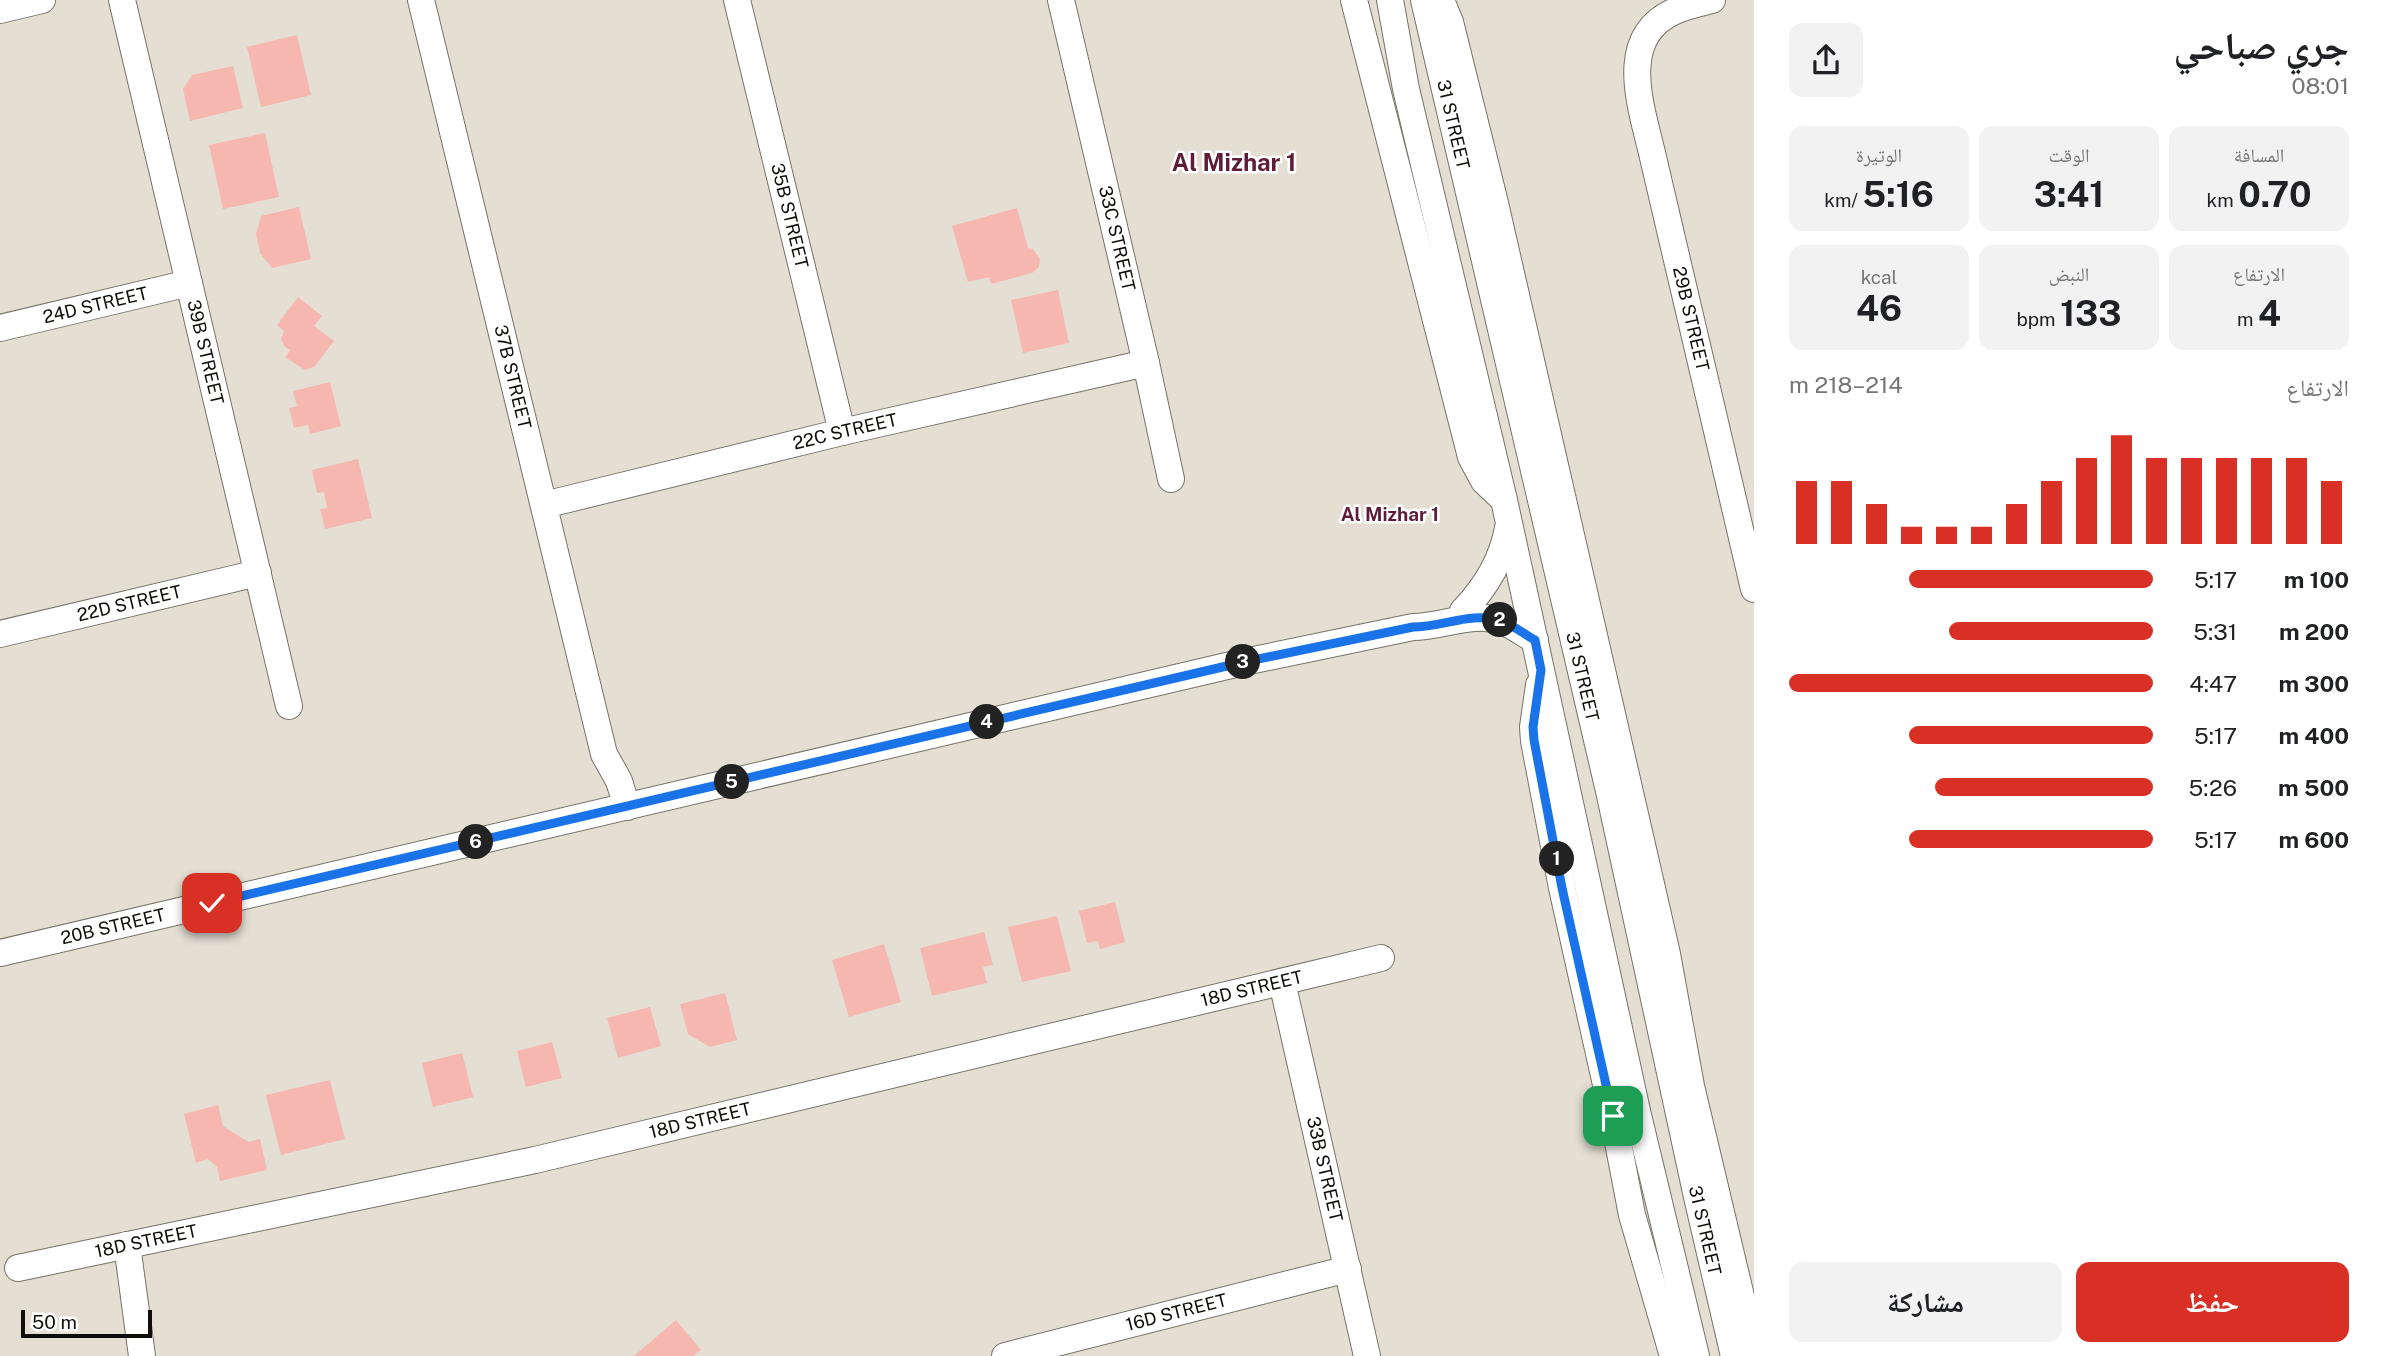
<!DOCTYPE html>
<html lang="ar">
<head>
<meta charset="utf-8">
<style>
  body { margin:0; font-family:"Public Sans","Noto Naskh Arabic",sans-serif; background:#f2f2f2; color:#202124; direction:rtl; height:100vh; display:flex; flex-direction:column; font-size:26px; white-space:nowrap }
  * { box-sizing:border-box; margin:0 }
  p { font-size:23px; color:#757577 }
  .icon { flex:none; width:38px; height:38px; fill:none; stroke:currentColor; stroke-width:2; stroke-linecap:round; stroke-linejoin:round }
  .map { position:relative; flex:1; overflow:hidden; direction:ltr }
  .side { display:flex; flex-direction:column; background:#fff; width:630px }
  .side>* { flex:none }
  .scale { position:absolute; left:21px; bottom:18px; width:131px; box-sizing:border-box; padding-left:7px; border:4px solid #0f0d09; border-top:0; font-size:19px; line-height:24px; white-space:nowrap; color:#0f0d09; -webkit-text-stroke:5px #fff; paint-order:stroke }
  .pin { position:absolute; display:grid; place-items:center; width:60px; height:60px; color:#fff; margin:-30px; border-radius:14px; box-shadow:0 4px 10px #0006 }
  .km { position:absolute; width:35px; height:35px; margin:-18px; border-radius:50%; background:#222; color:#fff; font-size:19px; line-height:35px; text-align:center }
  .round { display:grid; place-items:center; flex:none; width:74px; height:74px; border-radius:14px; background:#f2f2f2 }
  .headline { display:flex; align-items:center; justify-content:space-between; height:119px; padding:0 35px }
  h1 { font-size:38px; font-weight:700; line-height:52px }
  .stats { display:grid; grid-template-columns:repeat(3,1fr); gap:10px; height:119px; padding:7px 35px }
  .stats div { display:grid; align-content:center; border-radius:14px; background:#f2f2f2; text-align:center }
  .stats b { font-size:35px; font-weight:700 }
  .stats small { font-size:19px; font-weight:400 }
  .stats p { font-size:19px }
  .chart { height:196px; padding:14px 35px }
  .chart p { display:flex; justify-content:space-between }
  .chart svg { width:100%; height:126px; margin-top:7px; stroke:#d93025; stroke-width:6 }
  .primary-button { display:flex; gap:14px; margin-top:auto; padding:14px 35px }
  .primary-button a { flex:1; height:80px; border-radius:14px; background:#d93025; color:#fff; font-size:28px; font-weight:700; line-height:80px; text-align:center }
  .primary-button a+a { background:#f2f2f2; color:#202124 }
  ul { padding:0 35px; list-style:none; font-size:23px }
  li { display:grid; grid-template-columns:112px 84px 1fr; align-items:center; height:52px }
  li i { height:18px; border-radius:9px; background:#d93025 }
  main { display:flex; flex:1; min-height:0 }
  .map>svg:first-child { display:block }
</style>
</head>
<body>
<main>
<section class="side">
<div class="headline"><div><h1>جري صباحي</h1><p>08:01</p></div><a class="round"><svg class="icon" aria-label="share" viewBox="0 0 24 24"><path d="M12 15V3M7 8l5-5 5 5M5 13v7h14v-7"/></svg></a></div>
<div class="stats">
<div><p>المسافة</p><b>0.70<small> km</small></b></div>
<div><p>الوقت</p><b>3:41</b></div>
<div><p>الوتيرة</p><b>5:16<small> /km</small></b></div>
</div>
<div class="stats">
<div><p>الارتفاع</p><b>4<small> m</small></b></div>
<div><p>النبض</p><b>133<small> bpm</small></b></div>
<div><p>kcal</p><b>46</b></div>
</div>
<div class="chart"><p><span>الارتفاع</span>214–218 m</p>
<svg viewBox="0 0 160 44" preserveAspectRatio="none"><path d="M5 44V22M15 44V22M25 44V30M35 44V38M45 44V38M55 44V38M65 44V30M75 44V22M85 44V14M95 44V6M105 44V14M115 44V14M125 44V14M135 44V14M145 44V14M155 44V22"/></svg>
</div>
<ul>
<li><b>100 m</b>5:17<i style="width:67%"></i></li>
<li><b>200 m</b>5:31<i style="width:56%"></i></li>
<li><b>300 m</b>4:47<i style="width:100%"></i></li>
<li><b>400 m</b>5:17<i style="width:67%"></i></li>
<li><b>500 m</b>5:26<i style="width:60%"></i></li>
<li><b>600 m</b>5:17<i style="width:67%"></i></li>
</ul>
<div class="primary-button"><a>حفظ</a><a>مشاركة</a></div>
</section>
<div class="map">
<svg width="1754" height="1356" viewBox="0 0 1754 1356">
  <rect width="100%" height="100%" fill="#e4dfd2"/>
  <!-- building -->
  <path fill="#f6b7b0" d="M297 35 311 95 261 107 247 47Z
    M233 66 243 108 190 121 183 89 192 75Z
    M265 133 279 197 223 209 209 145Z
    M299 207 311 259 272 268 260 253 256 234 261 216Z
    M1017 208 1028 248 1033 249 1040 259 1039 267 1032 273 991 284 989 277 968 282 952 226Z
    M1058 290 1069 343 1023 353 1011 300Z
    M298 297 322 316 314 326 334 341 314 367 305 370 285 357 290 350 284 346 281 339 284 331 277 325Z
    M330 382 341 426 310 434 308 425 294 428 289 408 297 406 293 391Z
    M358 459 372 518 325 529 320 509 327 508 324 492 317 493 312 470Z
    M1115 902 1125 942 1100 949 1098 941 1087 943 1079 911Z
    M1057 916 1071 971 1022 982 1008 927Z
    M984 932 993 965 983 967 987 983 932 996 920 948Z
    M884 944 901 1002 849 1017 832 960Z
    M725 993 737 1040 710 1047 688 1034 680 1004Z
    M650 1007 661 1046 618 1058 607 1018Z
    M552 1042 562 1078 526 1087 517 1051Z
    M462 1053 473 1097 433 1107 422 1063Z
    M330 1080 345 1139 281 1155 266 1095Z
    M218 1105 223 1126 248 1142 260 1139 267 1170 220 1181 217 1167 208 1159 196 1163 184 1114Z
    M676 1320 701 1350 693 1356H634Z"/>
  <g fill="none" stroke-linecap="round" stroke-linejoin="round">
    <defs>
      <g id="minor">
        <path id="s1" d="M122 0 289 706"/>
        <path id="s2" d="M421 0 604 754 619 781 627 807"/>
        <path id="s3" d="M737 0 842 432"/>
        <path id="s4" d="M1061 0 1146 363 1171 479"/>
        <path d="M1354 0 1471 457 1484 481 1502 498"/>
        <path d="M1390 0 1406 89 1504 500 1637 1111 1696 1356"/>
        <path id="s5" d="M1424 0 1609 791 1697 1197 1734 1356"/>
        <path d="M1441 0 1450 22 1494 199 1667 954 1691 1086 1754 1351"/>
        <path id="s6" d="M1712 0C1700 3 1686 6 1675 11 1616 37 1641 106 1652 153L1754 589"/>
        <path d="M0 10 42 0"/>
        <path id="s7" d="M0 328 189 283"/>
        <path id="s8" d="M544 505 842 432 1146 363"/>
        <path d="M1463 611C1486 587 1502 561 1508 528"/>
        <path id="s9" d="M0 634 258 573"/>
        <path d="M1539 685 1533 727 1534 741 1562 888 1613 1116 1632 1215 1673 1356"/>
        <path id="s10" d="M0 953 1244 662 1413 627C1443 627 1472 611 1501 621 1513 625 1524 634 1535 640"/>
        <path id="s11" d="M1282 982 1367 1356"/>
        <path d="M127 1245 142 1356"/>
        <path id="s12" d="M18 1268 535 1160 1381 958"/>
        <path id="s13" d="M1005 1356 1348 1269"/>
      </g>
    </defs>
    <!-- minor casing -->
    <use href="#minor" stroke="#767267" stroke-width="28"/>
    <!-- minor -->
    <use href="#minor" stroke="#fff" stroke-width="26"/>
  </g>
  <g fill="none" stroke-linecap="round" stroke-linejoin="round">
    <defs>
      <path id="route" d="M212 903 1244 662 1413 627C1443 627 1472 611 1501 621 1513 625 1524 634 1535 640L1541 670 1533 727 1534 740 1562 888 1613 1116"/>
    </defs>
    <!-- route casing -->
    <use href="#route" stroke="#fff" stroke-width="14"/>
    <!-- route -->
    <use href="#route" stroke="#1a73e8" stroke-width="9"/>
  </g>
  <g text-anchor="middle" stroke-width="5" stroke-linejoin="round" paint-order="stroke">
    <!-- street labels -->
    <g font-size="18" fill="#0f0d09" stroke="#fff">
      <text dy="6" stroke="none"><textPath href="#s5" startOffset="128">31 STREET</textPath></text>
      <text dy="6" stroke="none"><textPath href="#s3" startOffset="222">35B STREET</textPath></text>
      <text dy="6" stroke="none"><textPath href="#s4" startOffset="245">33C STREET</textPath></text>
      <text dy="6" stroke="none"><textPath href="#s7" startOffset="98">24D STREET</textPath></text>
      <text dy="6" stroke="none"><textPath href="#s6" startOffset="368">29B STREET</textPath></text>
      <text dy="6" stroke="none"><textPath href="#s1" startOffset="362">39B STREET</textPath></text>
      <text dy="6" stroke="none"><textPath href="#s2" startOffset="388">37B STREET</textPath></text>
      <text dy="6" stroke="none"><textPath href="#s8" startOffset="310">22C STREET</textPath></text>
      <text dy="6" stroke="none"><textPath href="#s9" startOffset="133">22D STREET</textPath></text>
      <text dy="6" stroke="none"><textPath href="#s5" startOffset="695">31 STREET</textPath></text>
      <text dy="6" stroke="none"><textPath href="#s10" startOffset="116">20B STREET</textPath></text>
      <text dy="6" stroke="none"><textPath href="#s12" startOffset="1265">18D STREET</textPath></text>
      <text dy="6" stroke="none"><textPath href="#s12" startOffset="698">18D STREET</textPath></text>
      <text dy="6" stroke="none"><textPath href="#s11" startOffset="192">33B STREET</textPath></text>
      <text dy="6" stroke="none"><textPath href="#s5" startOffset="1262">31 STREET</textPath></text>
      <text dy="6" stroke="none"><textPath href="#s12" startOffset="131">18D STREET</textPath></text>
      <text dy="6" stroke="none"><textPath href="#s13" startOffset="177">16D STREET</textPath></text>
    </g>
    <!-- neighbourhood labels -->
    <g font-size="19" font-weight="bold" fill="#5e1c37" stroke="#fff">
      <text x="1390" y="521">Al Mizhar 1</text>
    </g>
    <!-- district labels -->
    <g font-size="24" font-weight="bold" fill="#5e1c37" stroke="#fff">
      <text x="1234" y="171">Al Mizhar 1</text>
    </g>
  </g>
</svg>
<div class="scale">50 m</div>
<div class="pin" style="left:1613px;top:1116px;background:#1e9e55"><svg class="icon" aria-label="arrive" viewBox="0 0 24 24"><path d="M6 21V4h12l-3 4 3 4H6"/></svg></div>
<div class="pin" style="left:212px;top:903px;background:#d93025"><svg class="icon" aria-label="check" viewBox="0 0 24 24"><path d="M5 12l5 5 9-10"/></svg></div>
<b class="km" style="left:1557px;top:859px">1</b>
<b class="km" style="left:1500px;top:620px">2</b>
<b class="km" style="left:1243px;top:662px">3</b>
<b class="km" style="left:987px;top:722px">4</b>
<b class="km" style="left:732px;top:782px">5</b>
<b class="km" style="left:476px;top:842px">6</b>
</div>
</main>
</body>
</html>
